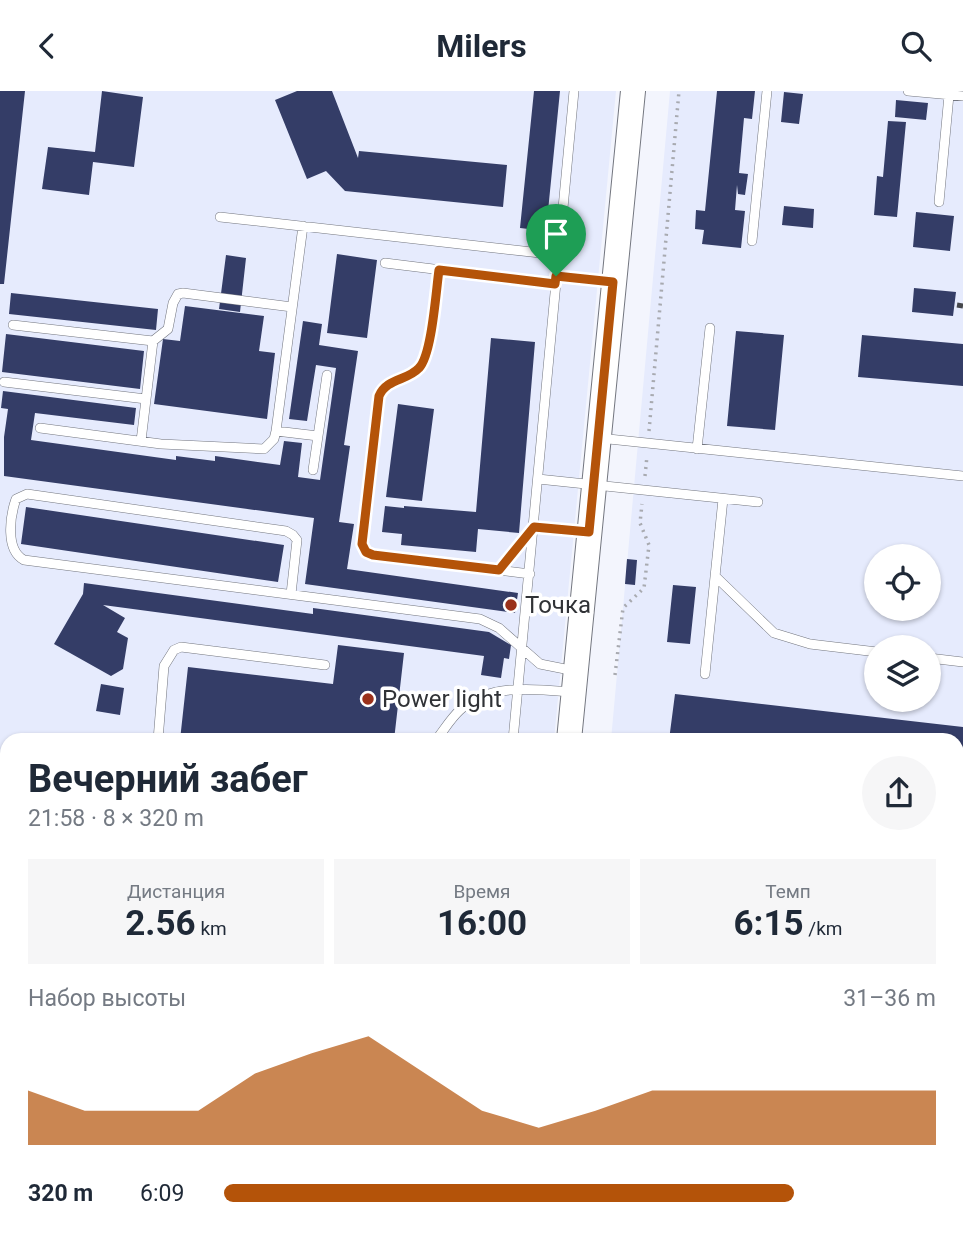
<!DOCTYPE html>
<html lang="ru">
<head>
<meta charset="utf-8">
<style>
  body { margin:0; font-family:Roboto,sans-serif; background:#f6f6f7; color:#1f2937; height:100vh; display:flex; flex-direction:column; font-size:26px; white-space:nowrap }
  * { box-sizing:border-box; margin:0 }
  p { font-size:23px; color:#747a83 }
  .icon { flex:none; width:38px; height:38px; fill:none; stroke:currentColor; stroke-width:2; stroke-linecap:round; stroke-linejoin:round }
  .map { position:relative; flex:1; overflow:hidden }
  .sheet { position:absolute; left:0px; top:642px; width:964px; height:502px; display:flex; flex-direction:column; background:#fff; border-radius:21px 21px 0 0; box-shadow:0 2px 5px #0004 }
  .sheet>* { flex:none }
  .buttons { position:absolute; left:864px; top:453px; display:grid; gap:14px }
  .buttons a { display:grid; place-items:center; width:77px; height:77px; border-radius:50%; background:#fff; box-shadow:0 2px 5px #0004; font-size:35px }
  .pin { position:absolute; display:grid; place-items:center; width:60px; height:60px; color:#fff; margin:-72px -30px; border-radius:50% 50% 50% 0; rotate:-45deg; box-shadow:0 0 7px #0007 }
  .pin .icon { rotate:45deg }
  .round { display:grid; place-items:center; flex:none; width:74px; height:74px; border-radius:37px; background:#f6f6f7 }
  .overview { display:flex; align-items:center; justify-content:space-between; height:119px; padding:0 28px }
  h1 { font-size:38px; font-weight:700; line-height:52px }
  .metrics { display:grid; grid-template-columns:repeat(3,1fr); gap:10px; height:119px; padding:7px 28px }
  .metrics div { display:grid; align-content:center; border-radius:0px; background:#f6f6f7; text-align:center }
  .metrics b { font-size:35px; font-weight:700 }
  .metrics small { font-size:19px; font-weight:400 }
  .metrics p { font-size:19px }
  .chart { height:196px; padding:14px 28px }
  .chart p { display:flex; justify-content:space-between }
  .chart svg { width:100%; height:126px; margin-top:7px; fill:#b45309; opacity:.7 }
  ul { padding:0 28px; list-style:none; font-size:23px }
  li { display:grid; grid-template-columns:112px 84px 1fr; align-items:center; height:52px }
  li i { height:18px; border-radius:9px; background:#b45309 }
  header { display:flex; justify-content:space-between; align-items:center; height:91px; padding:0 28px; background:#fff; font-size:32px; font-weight:700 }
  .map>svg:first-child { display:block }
</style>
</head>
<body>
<header><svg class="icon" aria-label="back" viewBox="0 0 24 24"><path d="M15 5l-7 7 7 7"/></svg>Milers<svg class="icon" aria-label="search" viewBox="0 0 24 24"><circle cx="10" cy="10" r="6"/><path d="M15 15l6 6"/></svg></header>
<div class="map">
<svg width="963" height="1143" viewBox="0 0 963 1143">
  <rect width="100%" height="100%" fill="#f3f5fd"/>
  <!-- built -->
  <path fill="#e6ebfd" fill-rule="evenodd" d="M0 0H616L554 649H7V1138H507L506 1143H0Z
    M670 0H963V1143H567V1138H957V649H611ZM877 466H929V518H877ZM877 556H929V609H877Z"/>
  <!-- building -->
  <path fill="#343d67" d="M0 0H25L4 193H0Z
    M102 0 143 6 134 76 93 71 89 104 42 98 48 56 95 61Z
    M297 0H332L358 67 359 60 507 74 503 116 345 100 326 80 307 88 275 9Z
    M534 0H560L546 140 520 137Z
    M717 0H755L752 28 744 27 739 82 748 83 745 104 738 103 737 94 735 119 745 120 741 157 702 153 704 139 695 138 696 119 705 120Z
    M784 1 803 3 799 33 781 31Z
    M896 9 928 12 926 29 895 26Z
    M888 30 906 31 897 126 874 124 877 85 883 86Z
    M784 115 814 118 813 137 782 134Z
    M916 121 954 125 950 160 913 156Z
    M337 163 377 169 367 247 327 242Z
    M226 164 246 167 240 221 219 218Z
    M914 197 956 201 953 225 912 221Z
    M11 202 158 218 156 239 9 223Z
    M185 215 264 225 259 260 275 262 267 328 154 313 163 248 180 250Z
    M303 230 322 233 319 254 358 260 344 354 350 355 339 431 354 433 347 478 518 502 515 522 305 493 314 427 4 385V346L8 318 1 317 3 300 136 317 134 334 35 322 31 349 176 369V365L215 370V365L280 374 284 350 302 352 298 386 320 389 336 277 316 274 307 330 289 328Z
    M736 240 784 244 775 339 727 335Z
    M6 243 144 260 140 298 2 281Z
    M862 244 963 253V295L858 286Z
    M491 247 535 251 519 442 478 438 476 461 401 454 402 443 382 441 385 415 404 417V415L476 421Z
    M398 313 434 318 422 410 386 406Z
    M26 416 284 454 278 491 21 453Z
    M627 468 637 469 635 494 625 493Z
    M84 492 313 523V517L489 541 511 554 509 568 504 567 501 587 481 584 484 565 103 514 125 527 117 541 128 547 123 578 111 585 54 553 83 503Z
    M673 494 696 496 690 553 667 551Z
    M338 554 404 562 394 649H180L188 576 333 593Z
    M101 593 124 597 120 624 96 620Z
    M675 603 963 636V759H957V649H669Z
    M0 690 7 691V710H0Z
    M0 734 7 735V765L0 764Z
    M0 1130H7V1138H113V1143H0Z
    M183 1138H448L447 1143H183Z"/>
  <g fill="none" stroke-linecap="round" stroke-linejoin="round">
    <defs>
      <path id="lane" d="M908 0 963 5
        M939 111 949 4
        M220 126 558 164
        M752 150 767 0
        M385 172 555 193
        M439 179C436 199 432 264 419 277 407 290 387 287 379 305L362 453 366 461 373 464 530 483
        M556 185 611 191
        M13 234 153 250 168 238 173 212 178 203 183 202 292 216
        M4 291 146 308
        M40 337 161 353 264 358 274 348 276 340 303 135
        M276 340 318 345
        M599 347 963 385
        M141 350 153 250
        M697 358 710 237
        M313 379 327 284
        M538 388 758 411
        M499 479 534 436 589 441
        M715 485 774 542 810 553 877 561
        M291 503 297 449 293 444 286 440 27 403 16 408C10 425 5 459 24 469L480 528 499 537 540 573 575 580
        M929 567 963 571
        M705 583 723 408
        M158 649 164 575 174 559 181 556 325 574
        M436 649C444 639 451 627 460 619 489 592 536 598 572 601
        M513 649 574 0
        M0 720 7 721
        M957 830 963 831
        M957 1062 963 1061
        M123 1138 124 1143
        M156 1143 157 1138
        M460 1143V1138
        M934 1143V1138"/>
      <path id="secondary" d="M569 649 633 0
        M523 1143V1138"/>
    </defs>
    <!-- lane casing -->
    <use href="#lane" stroke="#73767f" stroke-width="10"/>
    <!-- secondary casing -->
    <use href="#secondary" stroke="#73767f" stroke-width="26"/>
    <!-- path -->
    <path stroke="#a8aab0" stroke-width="3.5" stroke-dasharray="2 5" stroke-linecap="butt" d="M649 340 679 0
      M645 385 647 365
      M615 584 623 517 644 497 649 454 640 432 642 413"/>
    <!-- lane -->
    <use href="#lane" stroke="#fff" stroke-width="9"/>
    <!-- secondary -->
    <use href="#secondary" stroke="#fff" stroke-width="24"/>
    <!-- rail -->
    <path stroke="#45474c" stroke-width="5" stroke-dasharray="12 12" stroke-linecap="butt" d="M957 214 963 215"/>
  </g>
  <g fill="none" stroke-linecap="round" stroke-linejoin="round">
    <defs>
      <path id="route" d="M439 179 555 193 556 185 613 191 589 441 534 436 499 479 373 464 366 461 362 453 379 305C387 287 407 290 419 277 432 264 436 199 439 179Z"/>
    </defs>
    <!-- route casing -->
    <use href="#route" stroke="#fff" stroke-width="14"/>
    <!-- route -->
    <use href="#route" stroke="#b45309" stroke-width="9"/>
  </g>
  <!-- markers -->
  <g fill="#9a311b" stroke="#fff" stroke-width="2.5">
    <circle cx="511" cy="514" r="7"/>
    <circle cx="368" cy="608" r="7"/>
  </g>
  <g text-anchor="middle" stroke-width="7" stroke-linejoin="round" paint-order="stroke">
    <!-- poi labels -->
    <g font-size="24" fill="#303236" stroke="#fff" text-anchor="start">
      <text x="525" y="522">Точка</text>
      <text x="382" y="616">Power light</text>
    </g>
  </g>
</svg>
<div class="buttons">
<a><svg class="icon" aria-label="locate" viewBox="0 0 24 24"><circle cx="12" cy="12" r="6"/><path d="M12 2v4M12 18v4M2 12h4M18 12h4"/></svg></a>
<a><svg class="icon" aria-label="layers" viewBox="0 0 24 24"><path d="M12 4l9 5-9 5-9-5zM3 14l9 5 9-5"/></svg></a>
</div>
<div class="pin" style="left:556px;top:185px;background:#1e9e55"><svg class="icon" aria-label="arrive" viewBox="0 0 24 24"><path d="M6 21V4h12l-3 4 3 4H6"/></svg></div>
<section class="sheet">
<div class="overview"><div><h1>Вечерний забег</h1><p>21:58 · 8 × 320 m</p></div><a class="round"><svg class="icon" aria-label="share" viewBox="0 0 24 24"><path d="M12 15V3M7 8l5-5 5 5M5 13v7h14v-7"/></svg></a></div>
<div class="metrics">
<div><p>Дистанция</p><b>2.56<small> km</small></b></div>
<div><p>Время</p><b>16:00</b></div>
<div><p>Темп</p><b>6:15<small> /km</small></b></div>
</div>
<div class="chart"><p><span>Набор высоты</span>31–36 m</p>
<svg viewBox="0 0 160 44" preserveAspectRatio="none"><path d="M0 44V25L10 32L20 32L30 32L40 19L50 12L60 6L70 19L80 32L90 38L100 32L110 25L120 25L130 25L140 25L150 25L160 25V44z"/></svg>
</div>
<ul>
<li><b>320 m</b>6:09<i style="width:80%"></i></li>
</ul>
</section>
</div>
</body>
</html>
